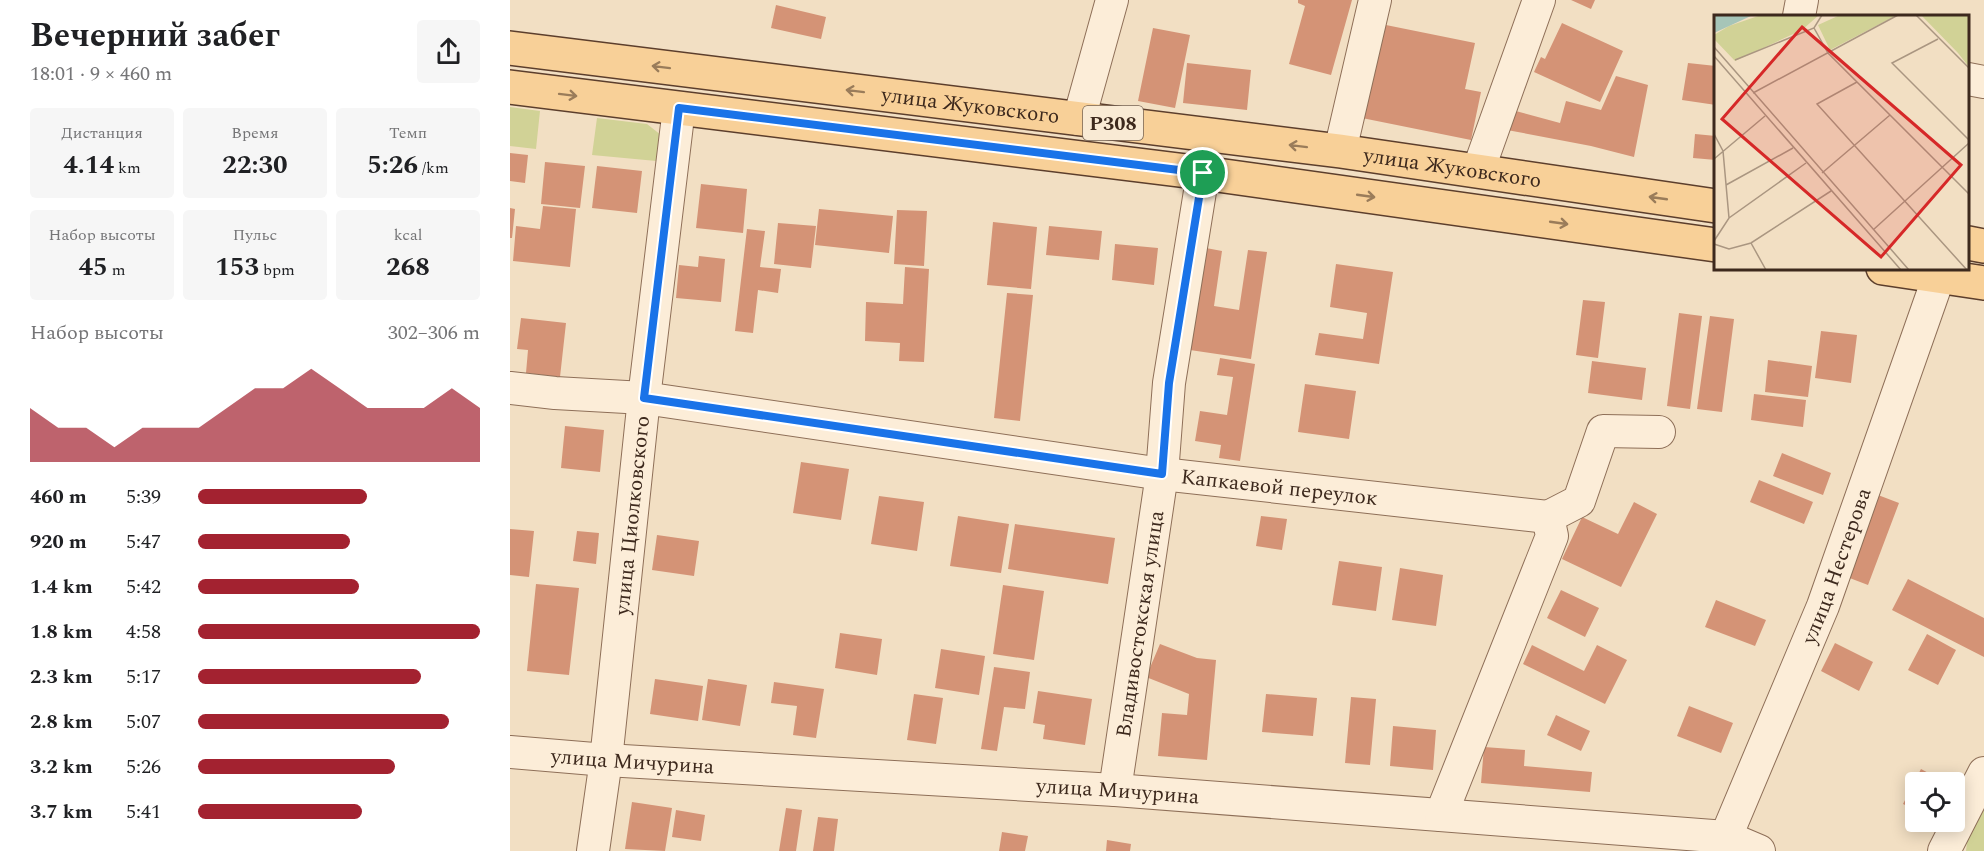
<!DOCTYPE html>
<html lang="ru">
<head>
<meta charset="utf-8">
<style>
  body { margin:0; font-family:Spectral,serif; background:#f6f6f6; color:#202124; height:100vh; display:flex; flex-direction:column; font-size:22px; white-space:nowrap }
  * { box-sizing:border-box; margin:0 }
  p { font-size:20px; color:#757577 }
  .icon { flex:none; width:33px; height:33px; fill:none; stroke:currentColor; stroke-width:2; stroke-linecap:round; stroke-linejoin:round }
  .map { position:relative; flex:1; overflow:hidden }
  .panel { display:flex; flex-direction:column; background:#fff; width:510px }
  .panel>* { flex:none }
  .controls { position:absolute; left:1395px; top:772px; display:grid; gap:12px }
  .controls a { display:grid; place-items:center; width:60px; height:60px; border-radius:6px; background:#fff; box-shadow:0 3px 15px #0003; font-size:30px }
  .pin { position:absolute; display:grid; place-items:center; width:51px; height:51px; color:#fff; margin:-26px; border:3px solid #fff; border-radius:50%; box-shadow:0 2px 6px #0007 }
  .round { display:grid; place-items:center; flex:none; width:63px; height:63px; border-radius:6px; background:#f6f6f6 }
  .summary { display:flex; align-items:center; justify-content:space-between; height:102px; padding:0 30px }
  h1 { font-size:33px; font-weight:700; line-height:45px }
  .stats { display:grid; grid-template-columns:repeat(3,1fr); gap:9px; height:102px; padding:6px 30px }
  .stats div { display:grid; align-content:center; border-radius:6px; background:#f6f6f6; text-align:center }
  .stats b { font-size:26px; font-weight:700 }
  .stats small { font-size:16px; font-weight:400 }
  .stats p { font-size:16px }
  .chart { height:168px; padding:12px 30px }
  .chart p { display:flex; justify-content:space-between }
  .chart svg { width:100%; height:108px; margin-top:6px; fill:#a32230; opacity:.7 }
  ul { padding:0 30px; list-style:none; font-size:20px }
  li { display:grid; grid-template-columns:96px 72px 1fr; align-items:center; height:45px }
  li i { height:15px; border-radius:8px; background:#a32230 }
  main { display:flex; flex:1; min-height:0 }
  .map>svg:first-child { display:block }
</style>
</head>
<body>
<main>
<section class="panel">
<div class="summary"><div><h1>Вечерний забег</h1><p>18:01 · 9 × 460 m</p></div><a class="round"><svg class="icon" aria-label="share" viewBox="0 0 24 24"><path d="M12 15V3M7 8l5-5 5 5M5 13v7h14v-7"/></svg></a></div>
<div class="stats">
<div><p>Дистанция</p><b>4.14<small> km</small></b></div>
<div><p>Время</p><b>22:30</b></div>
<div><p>Темп</p><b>5:26<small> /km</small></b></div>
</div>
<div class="stats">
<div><p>Набор высоты</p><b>45<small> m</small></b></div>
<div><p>Пульс</p><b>153<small> bpm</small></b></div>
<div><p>kcal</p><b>268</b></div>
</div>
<div class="chart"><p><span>Набор высоты</span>302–306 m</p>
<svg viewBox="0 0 160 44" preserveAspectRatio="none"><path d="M0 44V22L10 30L20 30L30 38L40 30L50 30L60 30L70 22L80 14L90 14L100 6L110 14L120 22L130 22L140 22L150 14L160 22V44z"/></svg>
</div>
<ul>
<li><b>460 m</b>5:39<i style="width:60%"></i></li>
<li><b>920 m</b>5:47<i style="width:54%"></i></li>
<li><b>1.4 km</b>5:42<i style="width:57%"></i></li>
<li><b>1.8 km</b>4:58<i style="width:100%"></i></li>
<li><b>2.3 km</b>5:17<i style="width:79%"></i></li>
<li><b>2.8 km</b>5:07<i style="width:89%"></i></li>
<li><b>3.2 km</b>5:26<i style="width:70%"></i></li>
<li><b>3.7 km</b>5:41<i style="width:58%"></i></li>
</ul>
</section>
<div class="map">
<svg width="1474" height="851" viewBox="0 0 1474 851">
  <rect width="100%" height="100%" fill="#f2dfc3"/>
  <!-- green -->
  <path fill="#d1d296" d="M0 107 30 111 26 149 0 146Z
    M87 118 137 124 151 135 157 162 82 155Z
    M1474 800V851H1456L1458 835Z"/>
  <!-- building -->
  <path fill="#d49376" d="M788 0H842L821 75 779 64 795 6 788 3Z
    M1061 0H1085L1081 9Z
    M266 5 316 17 311 39 261 28Z
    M1052 23 1113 51 1090 102 1024 72 1031 57 1035 59Z
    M871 24 965 43 955 89 971 92 961 140 852 118Z
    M643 28 680 35 665 108 628 101Z
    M677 63 741 70 737 110 673 103Z
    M1178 63 1206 66V105L1172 100Z
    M1106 76 1138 85 1124 157 1081 146 997 130 1002 110 1050 123 1056 101 1091 110Z
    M1185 134 1206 136V160L1183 158Z
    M0 153 18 155 15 183 0 181Z
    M35 162 75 166 70 208 31 204Z
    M87 166 132 171 127 213 82 208Z
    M191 184 237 189 233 233 186 228Z
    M33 206 66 209 60 267 3 261 6 226 30 229Z
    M0 208 5 209 2 238H0Z
    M309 209 383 216 379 253 305 245Z
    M387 210 417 211 414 266 384 264Z
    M483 222 527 227 521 289 477 285Z
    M268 223 306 226 301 268 264 264Z
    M539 226 592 231 589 260 536 255Z
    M237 229 255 231 250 267 271 269 268 293 248 290 243 333 225 331Z
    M605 244 648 248 644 285 602 280Z
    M696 248 712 251 704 306 729 310 738 250 757 252 741 359 680 350Z
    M189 256 215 259 211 302 166 298 169 265 188 267Z
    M826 264 883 272 869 364 805 355 809 333 853 339 857 313 820 307Z
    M395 267 419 269 414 362 389 361 390 343 355 341 356 302 393 304Z
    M497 293 523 295 510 421 484 418Z
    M1073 300 1095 302 1088 358 1066 355Z
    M1169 313 1192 316 1180 409 1157 406Z
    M1200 316 1224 319 1212 412 1187 409Z
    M11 318 56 323 50 377 16 373 18 350 7 349Z
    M1311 331 1347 335 1341 383 1305 378Z
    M710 358 745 364 730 461 709 458 711 445 685 441 690 411 717 415 723 377 707 375Z
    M1258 360 1302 366 1298 397 1255 392Z
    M1082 361 1136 368 1132 400 1078 393Z
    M795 384 846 391 839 439 788 432Z
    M1244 394 1296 400 1293 427 1241 420Z
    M55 426 94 430 90 472 51 468Z
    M1272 453 1321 473 1313 495 1263 476Z
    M291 462 339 469 331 520 283 513Z
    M1249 480 1303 502 1294 524 1240 502Z
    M1368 495 1389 503 1358 585 1337 577Z
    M369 496 414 502 407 551 361 544Z
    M1124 502 1147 514 1111 587 1052 559 1072 517 1108 534Z
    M448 516 499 524 491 573 440 566Z
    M751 516 777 519 772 550 746 546Z
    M505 524 605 538 598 584 498 569Z
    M0 529 24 531 19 577 0 575Z
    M67 531 89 533 86 564 63 561Z
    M147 535 189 541 184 576 142 570Z
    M829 561 872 567 866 611 822 605Z
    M890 568 933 575 926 626 882 620Z
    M1398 579 1474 618V657L1382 610Z
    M26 584 69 588 59 675 17 671Z
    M493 585 534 591 524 660 483 654Z
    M1051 590 1089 608 1075 637 1037 618Z
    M1206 600 1256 620 1245 646 1195 627Z
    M330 633 372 639 367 675 325 668Z
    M1417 634 1446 650 1428 685 1398 670Z
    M1325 643 1363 662 1349 691 1311 671Z
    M650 644 687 658 706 660 697 760 648 756 652 713 677 715 679 694 636 677Z
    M1022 645 1074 671 1087 645 1117 660 1095 704 1013 664Z
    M431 649 475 656 469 695 425 688Z
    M484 667 520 672 515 709 494 707 487 751 471 749Z
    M145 679 193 686 188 721 140 714Z
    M198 679 237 685 230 726 192 720Z
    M264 682 314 689 306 738 283 735 287 706 261 703Z
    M528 691 582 699 575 745 533 739 535 725 523 723Z
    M404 694 433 698 426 744 397 740Z
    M756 694 807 698 803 736 752 732Z
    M841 697 866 699 860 765 835 763Z
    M1179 706 1223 723 1211 753 1167 736Z
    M1046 715 1080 731 1071 751 1037 735Z
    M883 726 926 730 923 770 880 766Z
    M974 747 1015 750 1014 766 1082 772 1080 792 971 783Z
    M1411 769 1437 783H1406V810L1393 804Z
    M122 802 162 808 155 851 115 849Z
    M276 808 292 810 286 851H269Z
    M166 810 195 815 191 841 162 837Z
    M308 817 328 819 324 851H303Z
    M492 832 518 836 515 851H489Z
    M597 840 621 844 620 851H596Z"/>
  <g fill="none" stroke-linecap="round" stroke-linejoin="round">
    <defs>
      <g id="minor">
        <path d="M1289 16 1292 0"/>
        <path d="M1458 79 1474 82"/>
        <path d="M569 119 602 0"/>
        <path d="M830 151 865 0"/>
        <path d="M968 171 1029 0"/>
        <path id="s1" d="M0 388 45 393 134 398 652 474 1038 517"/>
        <path d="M1038 517 1069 501 1093 431 1149 432"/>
        <path id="s2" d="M0 752 96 760 605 790 1216 837 1249 851"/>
        <path id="s3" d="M605 790 652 474 659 383 693 173"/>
        <path d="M931 815 1042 536 1038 517"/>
        <path id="s4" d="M83 851 96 760 134 398 169 108"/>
        <path id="s5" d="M1210 851 1313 606 1429 276"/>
        <path d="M1434 851 1474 773"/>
      </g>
      <g id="major">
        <path id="s6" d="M0 48 830 151 1206 206"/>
        <path d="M0 87 693 173 1206 245"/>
        <path d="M1458 243 1474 246"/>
        <path d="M1373 268 1474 283"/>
      </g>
    </defs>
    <!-- minor casing -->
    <use href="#minor" stroke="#8e6f58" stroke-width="34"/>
    <!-- major casing -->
    <use href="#major" stroke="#5c3e2c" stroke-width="36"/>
    <!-- minor -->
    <use href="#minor" stroke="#fcedd8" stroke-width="32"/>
    <!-- major -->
    <use href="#major" stroke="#f8d098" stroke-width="33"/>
  </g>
  <!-- one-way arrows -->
  <defs><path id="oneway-shaft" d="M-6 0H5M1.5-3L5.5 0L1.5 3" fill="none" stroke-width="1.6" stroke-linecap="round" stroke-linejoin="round" transform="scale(1.5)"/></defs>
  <g stroke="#9a7c5a">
    <use href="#oneway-shaft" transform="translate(151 67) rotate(-173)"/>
    <use href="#oneway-shaft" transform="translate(345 91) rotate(-173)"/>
    <use href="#oneway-shaft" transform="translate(58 95) rotate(7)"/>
    <use href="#oneway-shaft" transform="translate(788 146) rotate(-173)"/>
    <use href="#oneway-shaft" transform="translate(856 196) rotate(8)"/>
    <use href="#oneway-shaft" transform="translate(1148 198) rotate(-172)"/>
    <use href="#oneway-shaft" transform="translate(1049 223) rotate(8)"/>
  </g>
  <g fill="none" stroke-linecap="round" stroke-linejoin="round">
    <defs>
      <path id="route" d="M169 108 693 173 659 383 652 474 134 398Z"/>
    </defs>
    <!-- route casing -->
    <use href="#route" stroke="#fff" stroke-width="12"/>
    <!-- route -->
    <use href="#route" stroke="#1a73e8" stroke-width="8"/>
  </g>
  <g text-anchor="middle" stroke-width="5" stroke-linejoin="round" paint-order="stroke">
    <!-- shield labels -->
    <rect fill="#f9ead4" stroke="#756354" stroke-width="1.5" x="573" y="106" width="60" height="34" rx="4.5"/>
    <g font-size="20" font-weight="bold" fill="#3d291d">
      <text x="603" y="130">P308</text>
    </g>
    <!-- street labels -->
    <g font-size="21" fill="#3d291d" stroke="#f9ead4">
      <text dy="7" stroke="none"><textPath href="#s6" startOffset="464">улица Жуковского</textPath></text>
      <text dy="7" stroke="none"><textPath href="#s6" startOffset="950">улица Жуковского</textPath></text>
      <text dy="7" stroke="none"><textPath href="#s1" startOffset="776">Капкаевой переулок</textPath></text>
      <text dy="7" stroke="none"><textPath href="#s4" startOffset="338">улица Циолковского</textPath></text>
      <text dy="7" stroke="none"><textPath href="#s5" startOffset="308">улица Нестерова</textPath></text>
      <text dy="7" stroke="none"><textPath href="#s3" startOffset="168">Владивостокская улица</textPath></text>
      <text dy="7" stroke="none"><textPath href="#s2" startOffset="123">улица Мичурина</textPath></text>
      <text dy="7" stroke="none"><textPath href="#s2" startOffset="609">улица Мичурина</textPath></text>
    </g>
  </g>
  <!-- overview -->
  <g transform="translate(1204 15)">
    <rect width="255" height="255" fill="#f2dfc3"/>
    <path d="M47 0H105L88 15 21 46 0 24V20L15 11ZM126 0H183L116 35 104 10ZM207 0H255V52L244 38Z" fill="#d1d296"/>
    <path d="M0 0H39L0 18Z" fill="#a6c5b8"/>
    <path fill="none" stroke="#aa9681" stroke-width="1.5" d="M202 0 255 53M100 13 114 38 255 179M224 24 178 48 255 125M0 32 195 255M0 41 187 255M21 45 100 13 108 0M143 67 103 89 253 255M39 78 184 0M0 119 9 136 15 203M0 144 51 101M108 158 176 100M12 170 79 133M159 215 255 128M0 226 15 203 92 148M37 228 52 255M0 229 15 234 37 228 117 176"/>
    <path fill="#d62828" fill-opacity="0.15" stroke="#d62828" stroke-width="3" d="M88 12 247 150 167 242 8 104Z"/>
    <rect width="255" height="255" fill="none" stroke="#3d291d" stroke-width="3"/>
  </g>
</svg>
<div class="controls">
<a><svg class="icon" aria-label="locate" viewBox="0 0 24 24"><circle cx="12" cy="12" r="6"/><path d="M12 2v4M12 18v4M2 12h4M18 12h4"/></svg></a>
</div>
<div class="pin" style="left:693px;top:173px;background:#1e9e55"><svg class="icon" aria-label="arrive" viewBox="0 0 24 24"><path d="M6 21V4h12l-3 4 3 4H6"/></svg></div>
</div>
</main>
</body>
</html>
